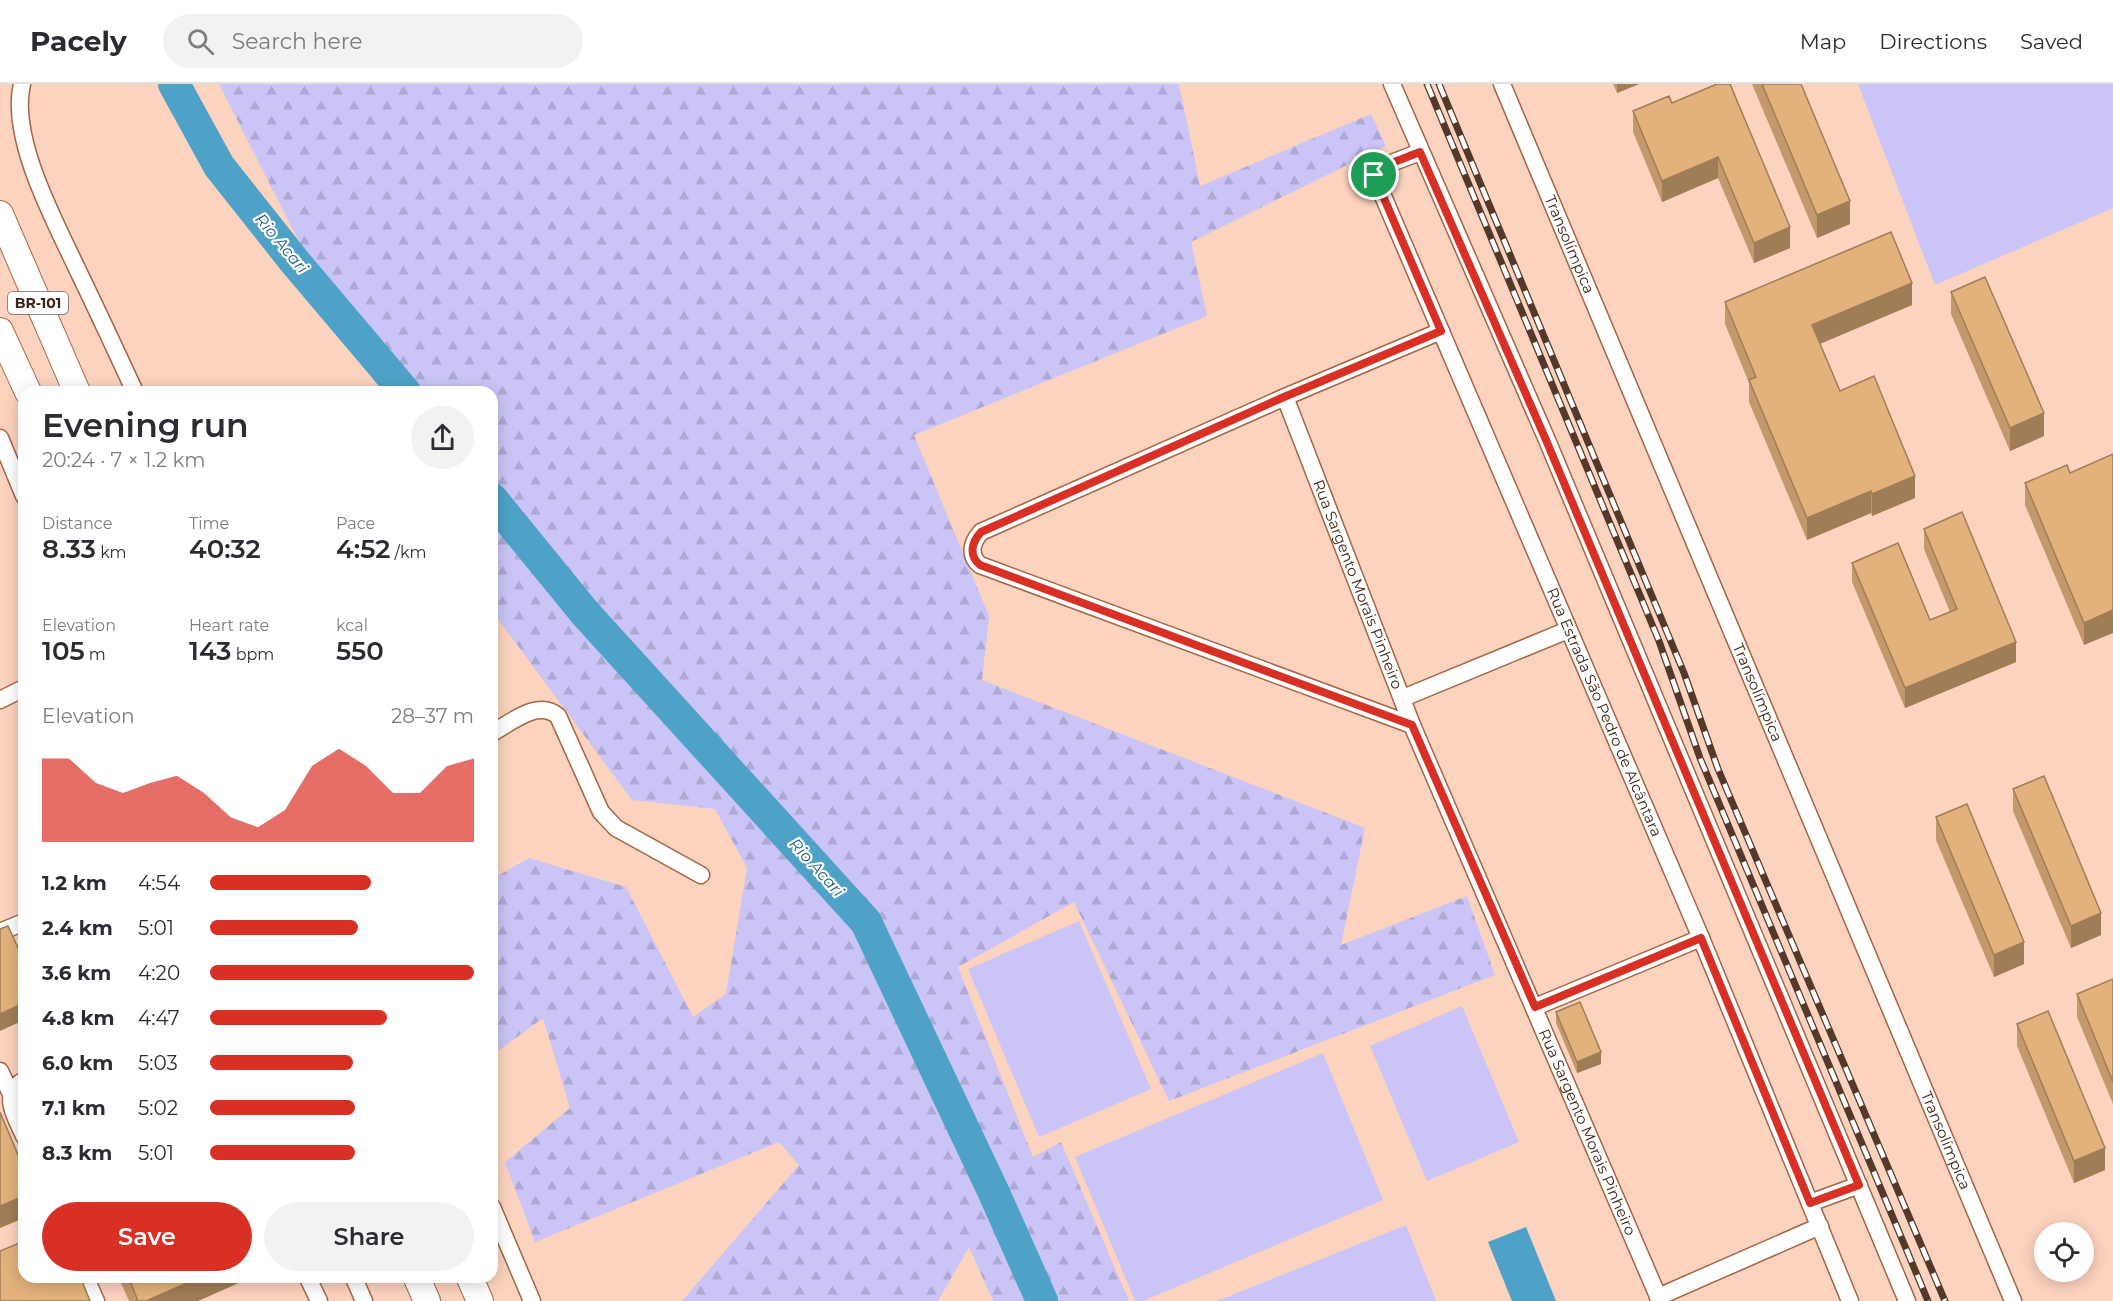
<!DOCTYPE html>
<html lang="en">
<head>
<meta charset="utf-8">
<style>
  body { margin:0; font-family:Montserrat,sans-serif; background:#f2f2f3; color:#2b2b33; height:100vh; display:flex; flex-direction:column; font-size:22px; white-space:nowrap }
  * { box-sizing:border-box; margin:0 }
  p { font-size:20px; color:#7c7c81 }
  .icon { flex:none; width:33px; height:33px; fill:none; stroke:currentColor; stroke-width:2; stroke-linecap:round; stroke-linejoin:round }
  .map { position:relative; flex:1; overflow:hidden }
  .details { position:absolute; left:18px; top:302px; width:480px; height:897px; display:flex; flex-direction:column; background:#fff; border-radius:18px; box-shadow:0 3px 15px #0003 }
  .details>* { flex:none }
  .tools { position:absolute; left:2034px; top:1138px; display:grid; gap:12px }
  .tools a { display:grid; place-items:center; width:60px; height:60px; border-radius:50%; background:#fff; box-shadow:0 3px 15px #0003; font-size:30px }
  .pin { position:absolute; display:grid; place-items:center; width:51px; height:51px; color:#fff; margin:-26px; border:3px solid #fff; border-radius:50%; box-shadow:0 2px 6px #0007 }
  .round { display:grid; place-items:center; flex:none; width:63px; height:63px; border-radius:32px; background:#f2f2f3 }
  .head { display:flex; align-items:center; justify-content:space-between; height:102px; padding:0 24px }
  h1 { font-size:33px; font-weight:600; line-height:45px }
  .stats { display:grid; grid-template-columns:repeat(3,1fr); gap:9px; height:102px; padding:6px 24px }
  .stats div { display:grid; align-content:center }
  .stats b { font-size:26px; font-weight:600 }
  .stats small { font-size:16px; font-weight:400 }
  .stats p { font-size:16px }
  .chart { height:168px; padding:12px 24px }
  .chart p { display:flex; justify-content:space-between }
  .chart svg { width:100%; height:108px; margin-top:6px; fill:#d93025; opacity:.7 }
  .cta { display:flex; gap:12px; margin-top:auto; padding:12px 24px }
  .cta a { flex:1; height:69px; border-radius:36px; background:#d93025; color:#fff; font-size:24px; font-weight:600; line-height:69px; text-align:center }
  .cta a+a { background:#f2f2f3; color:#2b2b33 }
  ul { padding:0 24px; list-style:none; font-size:20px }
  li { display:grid; grid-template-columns:96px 72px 1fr; align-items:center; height:45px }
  li i { height:15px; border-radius:8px; background:#d93025 }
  header { display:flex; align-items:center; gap:36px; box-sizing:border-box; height:84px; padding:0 30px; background:#fff; border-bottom:2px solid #e1e1e2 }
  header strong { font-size:28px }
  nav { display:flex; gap:33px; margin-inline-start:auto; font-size:21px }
  .search { width:420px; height:54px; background:#f2f2f3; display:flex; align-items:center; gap:15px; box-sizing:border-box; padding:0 21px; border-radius:33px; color:#7c7c81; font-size:22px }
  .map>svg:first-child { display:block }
</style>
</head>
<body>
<header>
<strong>Pacely</strong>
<div class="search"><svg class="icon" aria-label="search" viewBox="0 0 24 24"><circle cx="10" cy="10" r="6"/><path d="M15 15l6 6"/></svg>Search here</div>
<nav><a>Map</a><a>Directions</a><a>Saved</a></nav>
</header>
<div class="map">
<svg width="2113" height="1217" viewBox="0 0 2113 1217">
  <defs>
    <pattern id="forest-firs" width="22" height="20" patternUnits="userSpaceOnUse" patternTransform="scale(1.5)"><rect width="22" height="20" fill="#cac5f6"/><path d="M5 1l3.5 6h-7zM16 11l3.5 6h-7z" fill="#aea9d2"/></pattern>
  </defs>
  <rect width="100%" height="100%" fill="#fcd3be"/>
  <!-- grass -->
  <path fill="#cac5f6" d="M1858 0H2113V124L1935 201Z
    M1079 837 1151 1005 1039 1053 968 885Z
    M1462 922 1519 1058 1427 1097 1370 962Z
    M1323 969 1383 1116 1143 1217H1135L1075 1073Z
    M1406 1141 1436 1217H1217Z"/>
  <!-- forest -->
  <path fill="url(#forest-firs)" d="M219 0H1179L1200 102 1371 30 1386 62 1191 158 1207 232 914 351 989 532 982 596 1365 744 1341 861 1467 812 1495 891 1169 1017 1074 818 958 883 1033 1073 1061 1058 1129 1217H993L969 1163 938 1217H682L799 1081 779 1058 535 1158 505 1078 570 1024 543 934 492 971V795L529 774 626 803 693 933 726 910 747 784 715 725 632 716 492 527V308L380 307 289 138Z"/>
  <!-- water -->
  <path fill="#4ea2c7" d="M1526 1143 1556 1217H1512L1488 1158Z"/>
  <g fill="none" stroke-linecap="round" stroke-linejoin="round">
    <!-- river -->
    <path stroke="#4ea2c7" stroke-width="32" d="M174 0 219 82 295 178 405 308
      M492 415 585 529 866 838 994 1109 1042 1217"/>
    <defs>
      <g id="minor">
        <path d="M22 0C9 56 57 141 80 191 99 230 117 269 135 308"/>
        <path d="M1392 0 1547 356 1907 1217"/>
        <path id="s1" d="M1502 0 2013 1217"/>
        <path id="s2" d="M1420 68 1376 85 1374 91 1701 854 1850 1217"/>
        <path id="s3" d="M1285 313 1412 641 1660 1217"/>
        <path d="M0 354 24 412"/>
        <path d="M1403 614 1568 546"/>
        <path d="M0 616 24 604"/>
        <path d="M1412 641 980 481C968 471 972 458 981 448L1285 313 1441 247"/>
        <path d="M492 649C512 638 538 615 558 632L601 728 616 744 701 791"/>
        <path d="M0 848 24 838"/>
        <path d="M1535 923 1701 854"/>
        <path d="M0 987 10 1008"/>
        <path d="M24 996C0 1011 15 1031 24 1052"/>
        <path d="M1810 1119 1859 1101"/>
        <path d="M492 1123 532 1217"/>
        <path d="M85 1192 96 1217"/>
        <path d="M307 1192 319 1217"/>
        <path d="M353 1192 364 1217"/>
        <path d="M1658 1213 1820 1142"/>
      </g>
      <path id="highway" d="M0 130 77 308
        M0 247 28 308
        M416 1192 427 1217
        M469 1192 480 1217"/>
    </defs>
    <!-- minor casing -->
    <use href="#minor" stroke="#a26645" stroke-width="19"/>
    <!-- highway casing -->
    <use href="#highway" stroke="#a26645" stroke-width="28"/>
    <!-- minor -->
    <use href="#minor" stroke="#fff" stroke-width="16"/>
    <!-- highway -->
    <use href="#highway" stroke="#fff" stroke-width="26"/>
    <defs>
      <path id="rail" d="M1427 0 1659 557 1700 674 1928 1217
        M1439 0 1684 589 1718 685 1945 1217"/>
    </defs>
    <!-- rail casing -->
    <use href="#rail" stroke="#54392a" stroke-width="7"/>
    <!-- rail -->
    <use href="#rail" stroke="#fefefe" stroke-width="4.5" stroke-dasharray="14" stroke-linecap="butt"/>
  </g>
  <!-- wall -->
  <path fill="#c3996b" d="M1613 0H1639L1617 9Z
    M1717 0 1790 164 1754 179 1718 94 1662 118 1633 48V27L1672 19Z
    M1752 0H1801L1850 140 1817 154Z
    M1951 208 2044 352 2010 367 1951 230Z
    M1725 218 1912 221 1820 260 1840 307 1915 414 1872 432 1871 429 1807 456 1749 318V299L1725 240Z
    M2113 370 2084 561 2025 421V399L2070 389Z
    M1924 445 2016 578 1905 624 1852 498V479L1930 536 1950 528 1924 465Z
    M2013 705 2101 851 2071 864 2013 727Z
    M1936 733 2024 880 1994 893 1936 756Z
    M2113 895V1020L2077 933V910Z
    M1556 928 1601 980 1577 989 1556 939Z
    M2017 940 2105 1086 2074 1099 2017 962Z
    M118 1192H254L198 1217H129Z"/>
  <!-- shaded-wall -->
  <path fill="#9f7d57" d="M1617 0H1639L1617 9Z
    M1718 73V94L1662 118V97Z
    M1850 117V140L1817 154V131Z
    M1790 143V164L1754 179V159Z
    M1912 199V221L1812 263V241Z
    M2044 329V352L2010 367V344Z
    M1915 392V414L1872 432V410Z
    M1871 407V429L1807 456V434Z
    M2113 526V549L2084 561V539Z
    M2016 558V578L1905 624V604Z
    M2101 829V851L2071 864V842Z
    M2024 858V880L1994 893V871Z
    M24 919V936L0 947V930Z
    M1601 968V980L1577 989V978Z
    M2105 1064V1086L2074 1099V1077Z
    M24 1112V1134L0 1144V1122Z
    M203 1192H254L198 1217H146Z"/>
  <!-- building -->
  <path fill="#e3b27c" stroke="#9f7d57" stroke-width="1.5" d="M1717 0H1730L1790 143 1754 159 1718 73 1662 97 1633 27 1669 12 1672 19Z
    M1762 0H1801L1850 117 1817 131Z
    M1891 148 1912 199 1812 241 1840 307 1874 292 1915 392 1872 410 1871 407 1807 434 1749 296 1756 293 1725 218Z
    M1985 193 2044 329 2010 344 1951 208Z
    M2113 370V526L2084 539 2025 399 2067 381 2070 389Z
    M1962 428 2016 558 1905 604 1852 479 1898 459 1930 536 1957 525 1924 445Z
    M2044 692 2101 829 2071 842 2013 705Z
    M1967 720 2024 858 1994 871 1936 733Z
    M8 842 24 877V919L0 930V845Z
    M2113 895V998L2077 910Z
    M1580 918 1601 968 1577 978 1556 928Z
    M2048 927 2105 1064 2074 1077 2017 940Z
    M0 1028 24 1085V1112L0 1122Z
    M24 1157V1192H80L90 1217H0V1167Z
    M128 1192H203L146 1217H138Z"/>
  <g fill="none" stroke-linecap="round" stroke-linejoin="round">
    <defs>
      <path id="route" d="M1420 68 1546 356 1859 1101 1810 1119 1701 854 1535 923 1412 641 980 481C968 471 972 458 981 448L1284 313 1441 247 1374 91 1376 85Z"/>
    </defs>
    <!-- route casing -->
    <use href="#route" stroke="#fff" stroke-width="12"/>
    <!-- route -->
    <use href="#route" stroke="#d93025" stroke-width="8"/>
  </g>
  <g text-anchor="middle" stroke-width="4.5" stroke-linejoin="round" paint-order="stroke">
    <!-- shield labels -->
    <rect fill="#fefefe" stroke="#76655b" stroke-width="1.5" x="8" y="208" width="60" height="22" rx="4.5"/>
    <g font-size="14" font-weight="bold" fill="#3c2315">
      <text x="38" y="224">BR-101</text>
    </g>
    <!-- street labels -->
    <g font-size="15" fill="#3c2315" stroke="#fefefe">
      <text dy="5" stroke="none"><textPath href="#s1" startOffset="174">Transolímpica</textPath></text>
      <text dy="5" stroke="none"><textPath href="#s3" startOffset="201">Rua Sargento Morais Pinheiro</textPath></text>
      <text dy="5" stroke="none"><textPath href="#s1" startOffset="660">Transolímpica</textPath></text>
      <text dy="5" stroke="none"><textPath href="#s2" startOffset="638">Rua Estrada São Pedro de Alcântara</textPath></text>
      <text dy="5" stroke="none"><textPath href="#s3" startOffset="795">Rua Sargento Morais Pinheiro</textPath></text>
      <text dy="5" stroke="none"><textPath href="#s1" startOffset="1146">Transolímpica</textPath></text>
    </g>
    <!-- water labels -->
    <g font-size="16" font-style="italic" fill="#1d5e78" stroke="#fefefe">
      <text transform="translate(282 159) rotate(50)" y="6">Rio Acari</text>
      <text transform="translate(817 783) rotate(48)" y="6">Rio Acari</text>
    </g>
  </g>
</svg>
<div class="tools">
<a><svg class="icon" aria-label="locate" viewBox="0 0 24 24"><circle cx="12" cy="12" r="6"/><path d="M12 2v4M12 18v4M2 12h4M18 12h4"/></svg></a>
</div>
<div class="pin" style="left:1374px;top:91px;background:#1e9e55"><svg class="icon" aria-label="arrive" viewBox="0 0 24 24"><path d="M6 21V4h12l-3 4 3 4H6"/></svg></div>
<section class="details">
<div class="head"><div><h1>Evening run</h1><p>20:24 · 7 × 1.2 km</p></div><a class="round"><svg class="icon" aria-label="share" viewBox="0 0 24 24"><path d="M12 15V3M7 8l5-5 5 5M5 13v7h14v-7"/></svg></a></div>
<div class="stats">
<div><p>Distance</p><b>8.33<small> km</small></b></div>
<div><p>Time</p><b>40:32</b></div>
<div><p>Pace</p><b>4:52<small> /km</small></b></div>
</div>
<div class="stats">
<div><p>Elevation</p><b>105<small> m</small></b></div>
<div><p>Heart rate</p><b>143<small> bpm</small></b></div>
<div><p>kcal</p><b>550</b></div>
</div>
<div class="chart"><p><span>Elevation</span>28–37 m</p>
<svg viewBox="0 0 160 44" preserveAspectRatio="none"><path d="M0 44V10L10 10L20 20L30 24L40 20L50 17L60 24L70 34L80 38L90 31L100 13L110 6L120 13L130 24L140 24L150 13L160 10V44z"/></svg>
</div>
<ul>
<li><b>1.2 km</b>4:54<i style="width:61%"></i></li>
<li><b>2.4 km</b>5:01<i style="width:56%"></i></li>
<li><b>3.6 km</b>4:20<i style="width:100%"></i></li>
<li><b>4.8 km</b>4:47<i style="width:67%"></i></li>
<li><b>6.0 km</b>5:03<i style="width:54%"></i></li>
<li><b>7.1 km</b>5:02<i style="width:55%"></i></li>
<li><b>8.3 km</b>5:01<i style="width:55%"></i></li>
</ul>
<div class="cta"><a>Save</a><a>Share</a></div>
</section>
</div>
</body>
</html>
